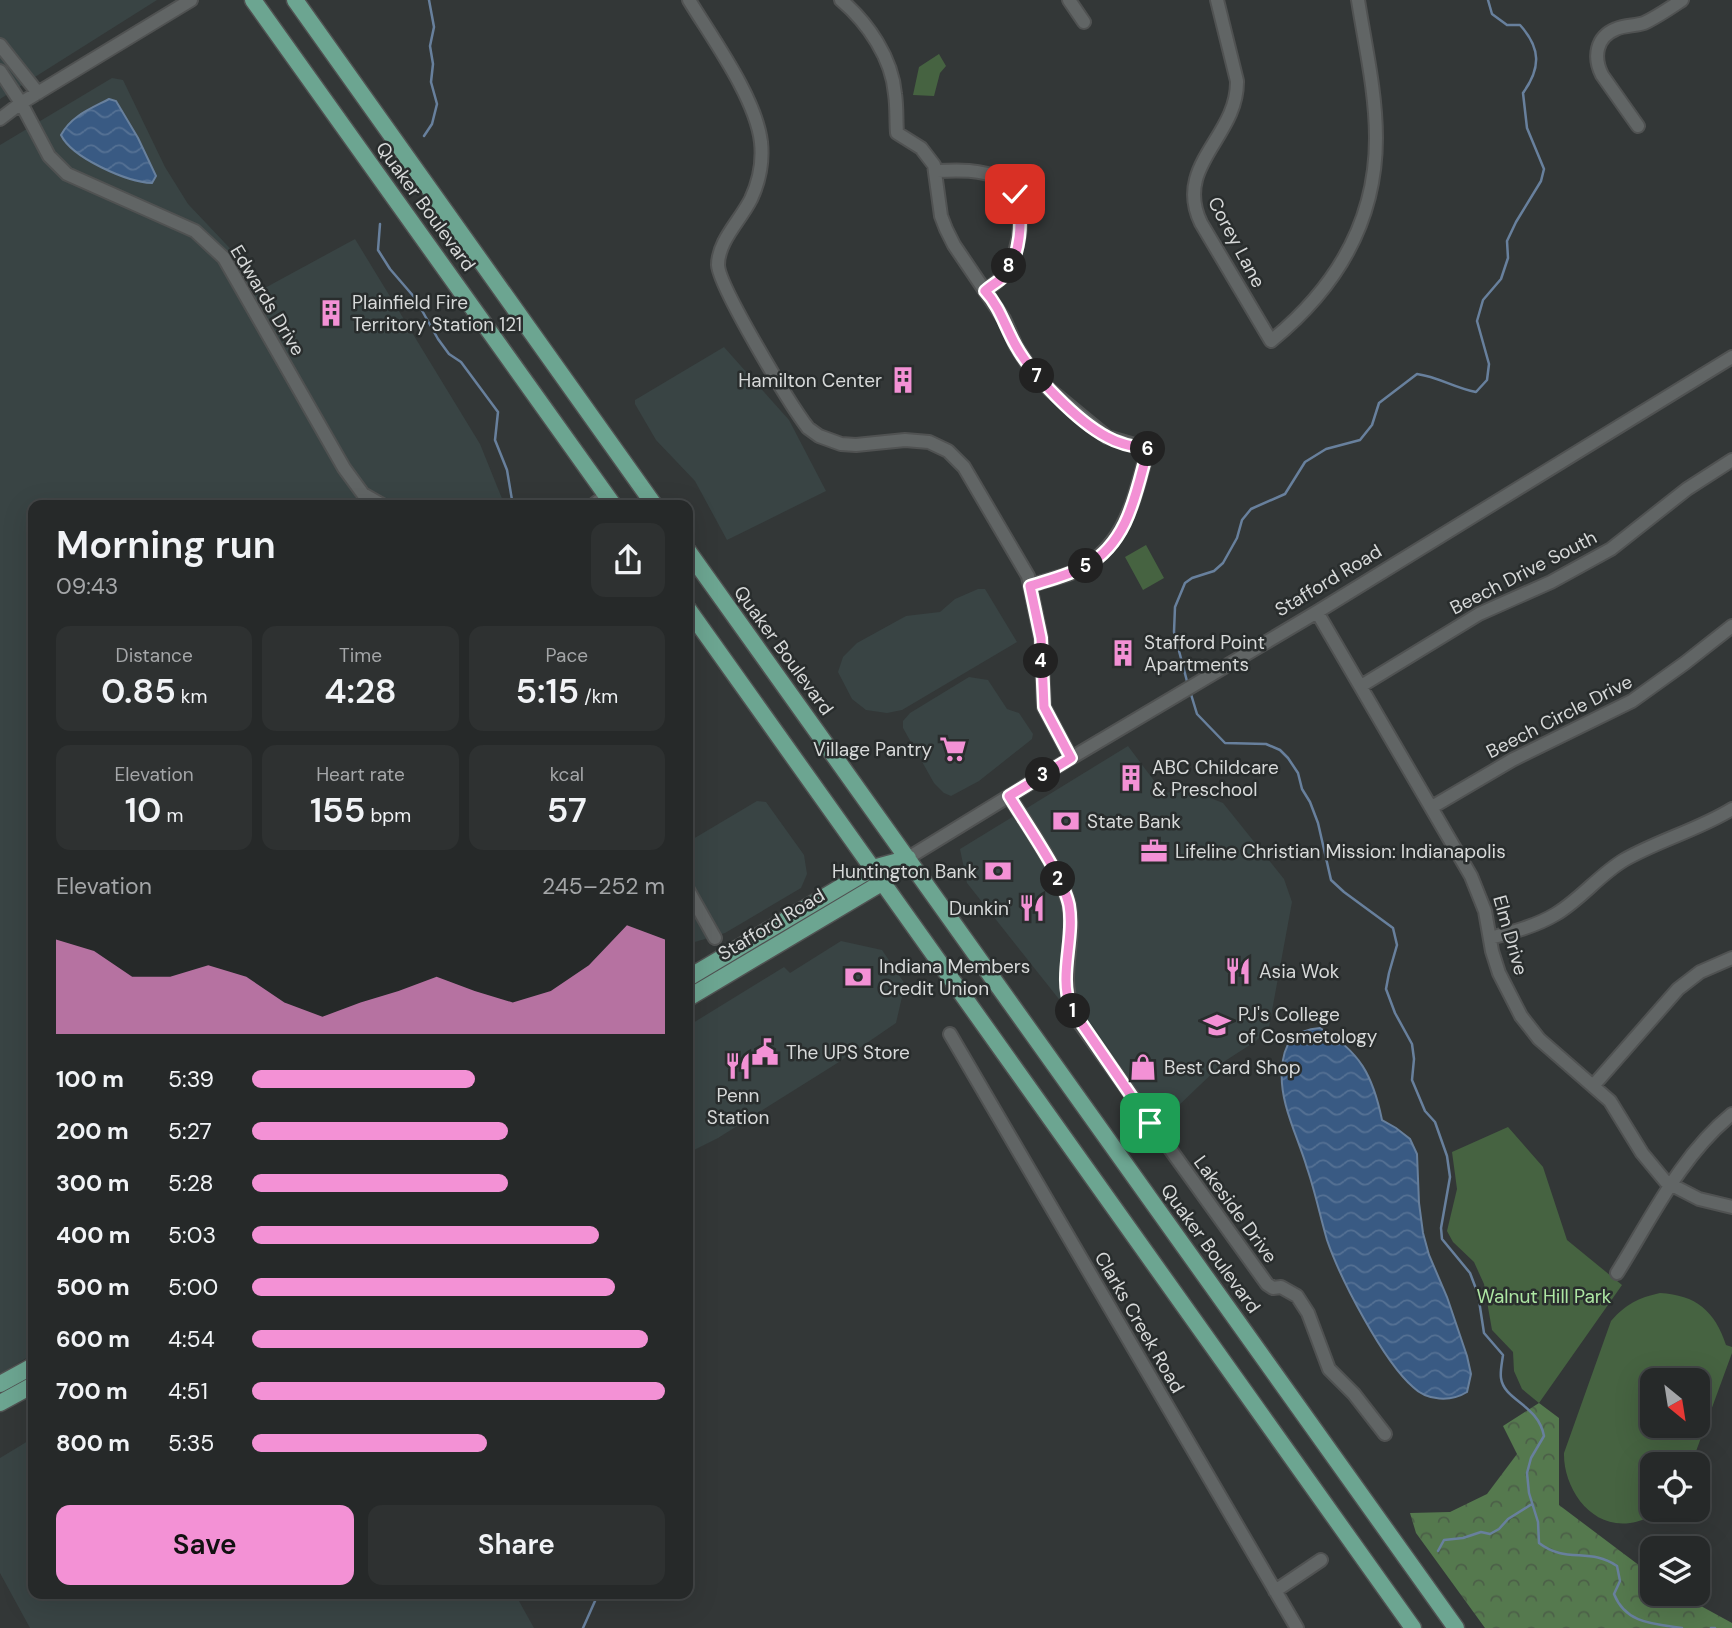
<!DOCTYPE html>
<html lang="en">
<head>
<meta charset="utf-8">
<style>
  body { margin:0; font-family:"DM Sans",sans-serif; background:#2e3131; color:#f1f3f6; height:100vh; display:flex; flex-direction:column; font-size:26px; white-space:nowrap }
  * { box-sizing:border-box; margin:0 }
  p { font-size:23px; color:#a4a6a8 }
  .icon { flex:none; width:38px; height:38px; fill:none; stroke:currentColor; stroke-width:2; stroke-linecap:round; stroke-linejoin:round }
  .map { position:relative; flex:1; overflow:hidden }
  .sheet { position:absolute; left:28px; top:500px; width:665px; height:1099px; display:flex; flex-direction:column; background:#262929; border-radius:14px; box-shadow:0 7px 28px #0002,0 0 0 2px #424546 }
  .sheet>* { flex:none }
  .needle { width:46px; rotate:150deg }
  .fabs { position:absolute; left:1640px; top:1368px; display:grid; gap:14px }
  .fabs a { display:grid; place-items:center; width:70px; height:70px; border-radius:14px; background:#262929; box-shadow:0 7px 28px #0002,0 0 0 2px #424546; font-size:35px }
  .pin { position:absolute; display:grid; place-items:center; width:60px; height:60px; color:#fff; margin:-30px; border-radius:14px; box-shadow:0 4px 10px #0006 }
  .km { position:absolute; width:35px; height:35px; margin:-18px; border-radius:50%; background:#222; color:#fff; font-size:19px; line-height:35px; text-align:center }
  .round { display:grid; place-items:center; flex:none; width:74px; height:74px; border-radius:14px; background:#2e3131 }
  .head { display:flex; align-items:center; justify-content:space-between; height:119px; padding:0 28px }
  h1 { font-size:38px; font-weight:600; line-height:52px }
  .metrics { display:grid; grid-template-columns:repeat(3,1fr); gap:10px; height:119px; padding:7px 28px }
  .metrics div { display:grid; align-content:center; border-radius:14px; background:#2e3131; text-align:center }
  .metrics b { font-size:35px; font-weight:600 }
  .metrics small { font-size:19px; font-weight:400 }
  .metrics p { font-size:19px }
  .chart { height:196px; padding:14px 28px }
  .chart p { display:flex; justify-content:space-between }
  .chart svg { width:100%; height:126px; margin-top:7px; fill:#f391d5; opacity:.7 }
  .button { display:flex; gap:14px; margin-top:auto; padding:14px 28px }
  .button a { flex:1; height:80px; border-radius:14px; background:#f391d5; color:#111; font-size:28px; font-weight:600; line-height:80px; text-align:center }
  .button a+a { background:#2e3131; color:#f1f3f6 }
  ul { padding:0 28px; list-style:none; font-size:23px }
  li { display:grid; grid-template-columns:112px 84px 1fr; align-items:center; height:52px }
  li i { height:18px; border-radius:9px; background:#f391d5 }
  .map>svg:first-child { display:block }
</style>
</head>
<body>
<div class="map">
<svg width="1732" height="1628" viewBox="0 0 1732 1628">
  <defs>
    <pattern id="forest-crowns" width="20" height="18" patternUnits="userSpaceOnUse" patternTransform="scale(1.75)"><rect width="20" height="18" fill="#55794e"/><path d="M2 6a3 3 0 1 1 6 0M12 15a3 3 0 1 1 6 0" fill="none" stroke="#4c6048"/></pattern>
    <pattern id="water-waves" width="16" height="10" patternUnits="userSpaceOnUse" patternTransform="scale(1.75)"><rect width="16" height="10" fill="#395a83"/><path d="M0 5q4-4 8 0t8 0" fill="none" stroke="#557194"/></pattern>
  </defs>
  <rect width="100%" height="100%" fill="#333737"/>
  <!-- built -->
  <path fill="#394444" d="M0 0H157L0 99Z
    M112 78 123 80 165 167 188 204 242 261 263 289 355 239 480 444 505 506H33V1354L0 1374V145Z
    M724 347 789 420 826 491 727 540 695 481 656 440 635 404V400Z
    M978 589H985L1017 642 902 710 887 713 866 710 852 699 838 672 843 657 857 643 906 616 940 612 955 599Z
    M969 677 988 680 1007 709 1019 713 1033 734 1032 739 979 781 951 796 944 793 934 783 903 728V721L910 713Z
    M1128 746 1164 794 1183 787 1223 803 1284 879 1292 902 1269 1027 1256 1041 1225 1061 1150 1133 1062 1003 967 883 960 849Z
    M757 801 766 802 804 855 807 874 801 888 725 933 688 944V858L693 855 688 842Z
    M841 941 882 950 905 984 896 1023 839 1062 718 1138 688 1153V1026L784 967 790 973Z
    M33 1438V1594H515L534 1628H30L0 1573V1458Z"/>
  <!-- green -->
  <path fill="#466341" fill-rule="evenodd" d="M939 54 946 66 940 73 934 96 913 95 919 67Z
    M1146 545 1164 578 1143 590 1125 557Z
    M1508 1127 1543 1167 1567 1240 1622 1285 1539 1403 1522 1389 1514 1371 1513 1352 1492 1330 1484 1284 1474 1262 1453 1242 1447 1231 1457 1189 1452 1152Z
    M1660 1293C1696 1295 1715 1311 1726 1345L1732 1347V1353L1691 1465H1652V1510H1674L1671 1520 1655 1514C1647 1518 1639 1522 1630 1523 1590 1529 1563 1487 1564 1453L1611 1321C1626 1304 1638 1298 1660 1293ZM1652 1381H1698V1426H1652Z"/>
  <!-- forest -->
  <path fill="url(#forest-crowns)" d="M1539 1403 1559 1418V1505L1652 1575V1594H1679L1732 1623V1628H1485L1416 1533 1410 1513 1450 1512 1487 1494 1517 1454 1503 1426Z"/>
  <!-- water -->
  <path fill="url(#water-waves)" stroke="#68809d" stroke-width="2" d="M109 99 116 101 138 138 156 176 152 183C127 182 72 158 61 135 71 116 90 109 109 99Z
    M1320 1028C1360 1051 1373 1076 1382 1120L1396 1128 1410 1139 1417 1154 1419 1203 1423 1233 1429 1255 1447 1297 1467 1356 1471 1374 1467 1392C1451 1402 1427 1401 1413 1387 1383 1361 1340 1278 1327 1240 1320 1216 1315 1191 1307 1168 1298 1137 1279 1102 1282 1070 1283 1043 1294 1030 1320 1028Z"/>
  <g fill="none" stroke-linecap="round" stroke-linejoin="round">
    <!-- stream -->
    <path stroke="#68809d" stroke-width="2.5" d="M424 136 432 124 437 104 431 82 433 64 430 46 434 27 429 0
      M380 224 378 250 390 269 415 298 438 339 449 354 461 362 498 412 495 440 507 470 513 506
      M1188 685 1174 632 1175 607 1185 583 1192 578 1214 571 1223 563 1237 538 1242 520 1251 509 1285 494 1305 462 1326 449 1360 440 1372 425 1379 403 1417 374C1439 377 1454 388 1476 392L1487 380 1489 364 1477 321 1483 300 1501 279 1508 258 1507 241 1516 222 1541 181 1544 169 1527 128 1523 93C1541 68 1541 48 1520 25H1507L1492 14 1488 0
      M1190 691 1197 714 1225 743 1266 744 1280 750 1288 758 1298 773 1302 789 1310 802 1318 823 1331 880 1344 892 1393 928 1397 945 1389 973 1386 989 1395 1013 1412 1044 1414 1059 1412 1080 1425 1111 1435 1122 1447 1156 1450 1177 1441 1228 1442 1239 1470 1273 1478 1294 1484 1333 1503 1355C1502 1363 1500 1371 1501 1378 1504 1401 1538 1404 1544 1436L1531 1458 1527 1473 1529 1493 1538 1522 1539 1543C1566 1564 1590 1547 1617 1566L1620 1581 1614 1594C1626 1624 1654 1624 1682 1628
      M1438 1551 1444 1540 1463 1538 1481 1532 1490 1534 1499 1529 1508 1519 1532 1504
      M583 1628 595 1601 591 1594
      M1711 1628H1715"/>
    <defs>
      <path id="minor" d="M689 0C712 38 756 98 761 142 763 161 759 182 751 199 740 221 718 241 718 265 719 287 791 406 808 428L819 436 841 444 856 445 905 440 929 442 948 451 964 467 1028 576 1041 638 1044 707 1071 758
        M841 0C868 23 892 58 895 94 897 107 896 120 897 133L921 148 934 165 941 216 946 229 954 245 1004 319 1016 346 1032 371 1050 390 1107 437 1148 449C1134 499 1125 551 1071 573 1058 578 1043 581 1030 586
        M1069 0 1084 22
        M1217 0 1237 81C1238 137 1173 165 1201 223L1271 341C1335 289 1376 223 1376 138 1376 92 1365 45 1358 0
        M0 45 38 93
        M0 71 21 103 49 156 67 174 195 231 224 258 344 468 363 494 384 506
        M0 119 21 103 191 0
        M1638 126 1602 75C1593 57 1596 37 1616 29 1625 25 1635 26 1644 23 1657 17 1670 8 1682 0
        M936 171C958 170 981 169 1001 179 1031 195 1021 250 1005 273 1001 280 991 286 985 291
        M592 506 606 495
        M1317 612 1471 876 1485 911 1492 951 1499 973 1521 1016 1539 1039 1610 1101 1642 1153 1666 1182 1699 1199 1732 1207
        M1361 686 1479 614 1551 582 1611 549 1687 489 1732 460
        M1009 796C1026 823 1063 876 1069 905 1077 949 1054 979 1079 1022L1267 1284 1273 1288 1281 1287 1297 1296 1308 1313 1329 1369 1354 1394 1385 1434
        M1432 807 1512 760 1632 701 1685 663 1732 626
        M908 858 1071 758 1317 612 1732 357
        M688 890 715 938
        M1490 938C1513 932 1536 926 1556 914 1581 899 1599 875 1624 860 1659 840 1698 830 1732 809
        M950 1034 1297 1628
        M1593 1086 1678 989 1700 972 1732 958
        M1617 1273C1651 1219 1681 1155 1732 1114
        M1275 1591 1321 1560"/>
      <path id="major" d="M253 0 614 506
        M295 0 655 506
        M688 551 1456 1628
        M688 609 1413 1628
        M688 978 873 868 906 859
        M688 998 883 882 908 858
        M0 1384 33 1366
        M0 1403 33 1385"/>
    </defs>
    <!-- minor casing -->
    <use href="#minor" stroke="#505252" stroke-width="16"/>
    <!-- major casing -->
    <use href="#major" stroke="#505252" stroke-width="19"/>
    <!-- minor -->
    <use href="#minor" stroke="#616565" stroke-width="12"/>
    <!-- major -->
    <use href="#major" stroke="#6ca591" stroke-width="16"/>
  </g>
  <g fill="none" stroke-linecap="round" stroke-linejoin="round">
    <defs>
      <path id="route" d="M1015 194C1024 217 1021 258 1003 277 998 282 990 286 985 291 1000 307 1005 327 1016 346 1032 375 1078 422 1107 437 1119 444 1134 447 1148 449 1136 492 1129 542 1086 566 1069 575 1049 580 1030 586L1041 638 1044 707 1071 758 1009 796C1025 823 1063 876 1069 905 1075 939 1058 976 1071 1008L1150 1123"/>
    </defs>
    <!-- route casing -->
    <use href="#route" stroke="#fff" stroke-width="14"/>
    <!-- route -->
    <use href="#route" stroke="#f391d5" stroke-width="9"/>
  </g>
  <!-- icons -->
  <defs>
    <symbol id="building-bare" viewBox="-9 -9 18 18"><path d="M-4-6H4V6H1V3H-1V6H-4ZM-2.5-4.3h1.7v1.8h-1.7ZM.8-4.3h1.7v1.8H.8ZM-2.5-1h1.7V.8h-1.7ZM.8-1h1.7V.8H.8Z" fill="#f391d5" stroke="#292d2d" stroke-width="2.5" paint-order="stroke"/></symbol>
    <symbol id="supermarket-bare" viewBox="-9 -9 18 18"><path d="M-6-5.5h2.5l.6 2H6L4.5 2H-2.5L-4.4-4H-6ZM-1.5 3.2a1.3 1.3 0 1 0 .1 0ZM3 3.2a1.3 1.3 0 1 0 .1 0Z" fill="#f391d5" stroke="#292d2d" stroke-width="2.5" paint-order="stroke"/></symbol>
    <symbol id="bank-bare" viewBox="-9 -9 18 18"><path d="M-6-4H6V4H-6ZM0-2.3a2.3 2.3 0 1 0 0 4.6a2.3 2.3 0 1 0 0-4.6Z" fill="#f391d5" stroke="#292d2d" stroke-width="2.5" paint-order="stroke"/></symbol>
    <symbol id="office-bare" viewBox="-9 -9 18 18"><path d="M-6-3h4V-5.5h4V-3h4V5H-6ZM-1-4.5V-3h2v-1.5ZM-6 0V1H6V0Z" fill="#f391d5" stroke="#292d2d" stroke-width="2.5" paint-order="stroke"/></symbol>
    <symbol id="restaurant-bare" viewBox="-9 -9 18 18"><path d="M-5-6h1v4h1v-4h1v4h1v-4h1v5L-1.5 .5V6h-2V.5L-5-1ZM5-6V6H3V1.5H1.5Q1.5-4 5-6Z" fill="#f391d5" stroke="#292d2d" stroke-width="2.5" paint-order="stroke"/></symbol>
    <symbol id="university-bare" viewBox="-9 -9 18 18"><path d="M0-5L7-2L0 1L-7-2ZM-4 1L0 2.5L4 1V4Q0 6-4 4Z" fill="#f391d5" stroke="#292d2d" stroke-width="2.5" paint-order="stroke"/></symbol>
    <symbol id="civic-bare" viewBox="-9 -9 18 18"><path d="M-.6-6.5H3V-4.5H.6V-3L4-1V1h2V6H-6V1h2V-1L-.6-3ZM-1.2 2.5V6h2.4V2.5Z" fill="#f391d5" stroke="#292d2d" stroke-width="2.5" paint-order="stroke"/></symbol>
    <symbol id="shop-bare" viewBox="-9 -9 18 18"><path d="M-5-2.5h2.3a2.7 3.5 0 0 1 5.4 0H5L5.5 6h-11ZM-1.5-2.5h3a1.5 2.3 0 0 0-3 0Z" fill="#f391d5" stroke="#292d2d" stroke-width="2.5" paint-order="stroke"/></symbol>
  </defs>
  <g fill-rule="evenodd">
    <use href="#building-bare" x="312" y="294" width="38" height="38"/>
    <use href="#building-bare" x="884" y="361" width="38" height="38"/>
    <use href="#building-bare" x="1104" y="634" width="38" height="38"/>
    <use href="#supermarket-bare" x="934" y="730" width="38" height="38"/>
    <use href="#building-bare" x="1112" y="759" width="38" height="38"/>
    <use href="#bank-bare" x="1047" y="802" width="38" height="38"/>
    <use href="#office-bare" x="1135" y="832" width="38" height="38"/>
    <use href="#bank-bare" x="979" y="852" width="38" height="38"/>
    <use href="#restaurant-bare" x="1013" y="889" width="38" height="38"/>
    <use href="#restaurant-bare" x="1219" y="952" width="38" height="38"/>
    <use href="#bank-bare" x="839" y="958" width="38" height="38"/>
    <use href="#university-bare" x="1198" y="1006" width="38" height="38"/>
    <use href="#civic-bare" x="746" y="1033" width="38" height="38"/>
    <use href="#restaurant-bare" x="719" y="1047" width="38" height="38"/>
    <use href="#shop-bare" x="1124" y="1048" width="38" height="38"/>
  </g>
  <g text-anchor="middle" stroke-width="5" stroke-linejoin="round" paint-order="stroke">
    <!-- street labels -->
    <g font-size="19" fill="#d7d9d9" stroke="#292d2d">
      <text transform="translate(426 206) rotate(54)" y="7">Quaker Boulevard</text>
      <text transform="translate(1237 242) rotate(62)" y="7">Corey Lane</text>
      <text transform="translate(268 300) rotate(59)" y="7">Edwards Drive</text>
      <text transform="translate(1523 572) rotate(-27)" y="7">Beech Drive South</text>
      <text transform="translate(1328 580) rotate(-31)" y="7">Stafford Road</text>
      <text transform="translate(784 650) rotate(54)" y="7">Quaker Boulevard</text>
      <text transform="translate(1559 716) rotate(-27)" y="7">Beech Circle Drive</text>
      <text transform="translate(771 924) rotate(-31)" y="7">Stafford Road</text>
      <text transform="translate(1511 935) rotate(74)" y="7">Elm Drive</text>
      <text transform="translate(1236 1209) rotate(54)" y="7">Lakeside Drive</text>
      <text transform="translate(1211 1248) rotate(54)" y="7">Quaker Boulevard</text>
      <text transform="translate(1140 1322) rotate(60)" y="7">Clarks Creek Road</text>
    </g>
    <!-- poi labels -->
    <g font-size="19" fill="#d7d9d9" stroke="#292d2d" text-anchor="start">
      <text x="352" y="309">Plainfield Fire<tspan x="352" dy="22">Territory Station 121</tspan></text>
      <text x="882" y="387" text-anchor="end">Hamilton Center</text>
      <text x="1144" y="649">Stafford Point<tspan x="1144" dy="22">Apartments</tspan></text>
      <text x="932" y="756" text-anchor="end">Village Pantry</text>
      <text x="1152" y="774">ABC Childcare<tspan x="1152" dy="22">&amp; Preschool</tspan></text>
      <text x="1087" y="828">State Bank</text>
      <text x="1175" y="858">Lifeline Christian Mission: Indianapolis</text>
      <text x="977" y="878" text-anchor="end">Huntington Bank</text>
      <text x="1011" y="915" text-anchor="end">Dunkin'</text>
      <text x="879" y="973">Indiana Members<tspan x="879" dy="22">Credit Union</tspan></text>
      <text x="1259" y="978">Asia Wok</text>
      <text x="1238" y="1021">PJ's College<tspan x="1238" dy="22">of Cosmetology</tspan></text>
      <text x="786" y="1059">The UPS Store</text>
      <text x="1164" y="1074">Best Card Shop</text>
      <text x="738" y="1102" text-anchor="middle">Penn<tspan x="738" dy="22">Station</tspan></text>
    </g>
    <!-- park labels -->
    <g font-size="19" fill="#ade6a3" stroke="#292d2d">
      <text x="1544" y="1303">Walnut Hill Park</text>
    </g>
  </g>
</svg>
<div class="fabs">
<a><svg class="needle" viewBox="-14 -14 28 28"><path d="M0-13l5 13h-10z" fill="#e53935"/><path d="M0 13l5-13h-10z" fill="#a4a6a8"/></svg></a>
<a><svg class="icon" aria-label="locate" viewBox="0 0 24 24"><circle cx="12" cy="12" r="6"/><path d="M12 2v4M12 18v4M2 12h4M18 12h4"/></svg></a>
<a><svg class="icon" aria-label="layers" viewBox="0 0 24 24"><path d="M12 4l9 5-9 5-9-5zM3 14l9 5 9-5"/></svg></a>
</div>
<div class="pin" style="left:1150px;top:1123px;background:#1e9e55"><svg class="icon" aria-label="arrive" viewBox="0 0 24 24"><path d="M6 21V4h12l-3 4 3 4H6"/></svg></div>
<div class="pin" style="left:1015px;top:194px;background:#d93025"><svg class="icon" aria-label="check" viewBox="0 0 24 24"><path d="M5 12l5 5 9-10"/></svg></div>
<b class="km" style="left:1073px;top:1011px">1</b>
<b class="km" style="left:1058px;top:879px">2</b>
<b class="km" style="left:1043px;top:775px">3</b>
<b class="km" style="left:1041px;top:661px">4</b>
<b class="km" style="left:1086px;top:566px">5</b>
<b class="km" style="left:1148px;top:449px">6</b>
<b class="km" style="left:1037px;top:376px">7</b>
<b class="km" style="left:1009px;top:266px">8</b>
<section class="sheet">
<div class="head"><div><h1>Morning run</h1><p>09:43</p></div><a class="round"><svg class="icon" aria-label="share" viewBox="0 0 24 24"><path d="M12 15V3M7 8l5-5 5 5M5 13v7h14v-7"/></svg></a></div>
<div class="metrics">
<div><p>Distance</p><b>0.85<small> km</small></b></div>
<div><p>Time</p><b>4:28</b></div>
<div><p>Pace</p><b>5:15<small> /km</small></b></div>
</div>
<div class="metrics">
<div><p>Elevation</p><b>10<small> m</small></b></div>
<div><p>Heart rate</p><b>155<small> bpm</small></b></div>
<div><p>kcal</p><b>57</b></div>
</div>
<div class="chart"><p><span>Elevation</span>245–252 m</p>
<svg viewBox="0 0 160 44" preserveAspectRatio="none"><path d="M0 44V11L10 15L20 24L30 24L40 20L50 24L60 33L70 38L80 33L90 29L100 24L110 29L120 33L130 29L140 20L150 6L160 11V44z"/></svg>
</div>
<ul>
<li><b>100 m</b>5:39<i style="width:54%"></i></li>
<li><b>200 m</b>5:27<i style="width:62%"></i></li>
<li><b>300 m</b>5:28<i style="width:62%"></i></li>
<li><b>400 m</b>5:03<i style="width:84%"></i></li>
<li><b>500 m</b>5:00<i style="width:88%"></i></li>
<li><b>600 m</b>4:54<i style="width:96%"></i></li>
<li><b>700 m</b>4:51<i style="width:100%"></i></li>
<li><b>800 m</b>5:35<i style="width:57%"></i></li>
</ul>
<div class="button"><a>Save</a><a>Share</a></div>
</section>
</div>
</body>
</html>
